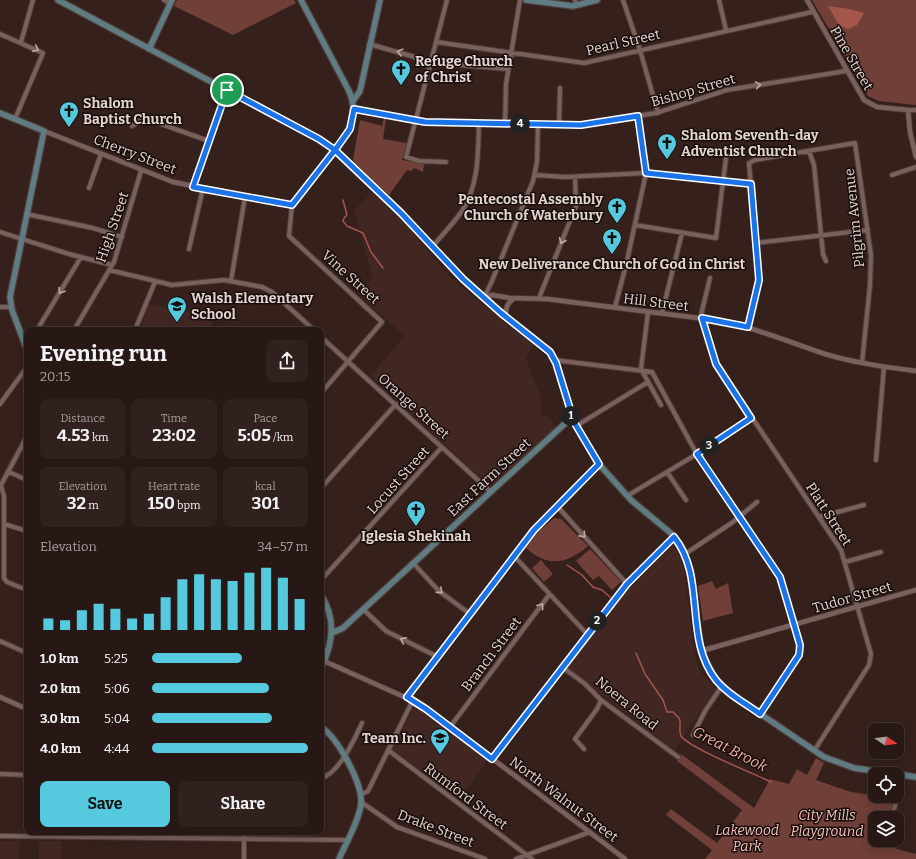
<!DOCTYPE html>
<html lang="en">
<head>
<meta charset="utf-8">
<style>
  body { margin:0; font-family:Bitter,serif; background:#30211e; color:#f1f3f6; height:100vh; display:flex; flex-direction:column; font-size:15px; white-space:nowrap }
  * { box-sizing:border-box; margin:0 }
  p { font-size:13px; color:#a5a0a0 }
  .icon { flex:none; width:22px; height:22px; fill:none; stroke:currentColor; stroke-width:2; stroke-linecap:round; stroke-linejoin:round }
  .map { position:relative; flex:1; overflow:hidden }
  .panel { position:absolute; left:24px; top:327px; width:300px; height:508px; display:flex; flex-direction:column; background:#281815; border-radius:8px; box-shadow:0 2px 10px #0003,0 0 0 1px #443734 }
  .panel>* { flex:none }
  .needle { width:26px; rotate:103deg }
  .buttons { position:absolute; left:868px; top:723px; display:grid; gap:8px }
  .buttons a { display:grid; place-items:center; width:36px; height:36px; border-radius:8px; background:#281815; box-shadow:0 2px 10px #0003,0 0 0 1px #443734; font-size:20px }
  .pin { position:absolute; display:grid; place-items:center; width:34px; height:34px; color:#fff; margin:-17px; border:2px solid #fff; border-radius:50%; box-shadow:0 1px 4px #0007 }
  .km { position:absolute; width:20px; height:20px; margin:-10px; border-radius:50%; background:#222; color:#fff; font-size:11px; line-height:20px; text-align:center }
  .round { display:grid; place-items:center; flex:none; width:42px; height:42px; border-radius:8px; background:#30211e }
  .summary { display:flex; align-items:center; justify-content:space-between; height:68px; padding:0 16px }
  h1 { font-size:22px; font-weight:700; line-height:30px }
  .stats { display:grid; grid-template-columns:repeat(3,1fr); gap:6px; height:68px; padding:4px 16px }
  .stats div { display:grid; align-content:center; border-radius:8px; background:#30211e; text-align:center }
  .stats b { font-size:17px; font-weight:700 }
  .stats small { font-size:11px; font-weight:400 }
  .stats p { font-size:11px }
  .chart { height:112px; padding:8px 16px }
  .chart p { display:flex; justify-content:space-between }
  .chart svg { width:100%; height:72px; margin-top:4px; stroke:#55cadf; stroke-width:6 }
  .primary-button { display:flex; gap:8px; margin-top:auto; padding:8px 16px }
  .primary-button a { flex:1; height:46px; border-radius:8px; background:#55cadf; color:#111; font-size:16px; font-weight:700; line-height:46px; text-align:center }
  .primary-button a+a { background:#30211e; color:#f1f3f6 }
  ul { padding:0 16px; list-style:none; font-size:13px }
  li { display:grid; grid-template-columns:64px 48px 1fr; align-items:center; height:30px }
  li i { height:10px; border-radius:5px; background:#55cadf }
  .map>svg:first-child { display:block }
</style>
</head>
<body>
<div class="map">
<svg width="916" height="859" viewBox="0 0 916 859">
  <rect width="100%" height="100%" fill="#35201c"/>
  <!-- built -->
  <path fill="#422622" d="M372 192 412 232 449 276 509 326 535 345 525 357 540 395 542 417 547 416 556 427 490 486 371 376 404 336 359 294 373 278 354 211Z
    M149 305 214 316 210 330H139Z
    M672 544 680 555 684 569 694 648 697 664 699 670 716 688 675 750 566 668 627 590Z
    M415 706 488 760 459 799 392 749Z
    M0 841H20L19 859H0Z
    M39 841H61V859H39Z"/>
  <!-- green -->
  <path fill="#703f37" d="M177 0H294L296 3 233 35 174 6Z
    M812 0H916V105L879 101 868 96Z
    M384 118 386 119 383 139 407 143 402 160 424 164 423 172 414 168 411 171 407 170 389 195 356 164 353 160 360 120 382 126Z
    M554 518 561 519 588 546C567 564 548 568 526 548L539 531Z
    M590 549 621 582 612 590 599 576 593 580 576 561Z
    M541 560 553 574 544 582 532 568Z
    M712 581 716 589 728 583 733 613 703 621 698 586Z
    M681 754 754 808 770 779 789 784 797 769 807 775 816 758 824 763 816 780 851 792 891 798 892 796H895L889 818H875V840H884L883 843C893 848 907 852 916 854V859H705L712 850 666 815 671 809 717 843 742 810 677 761Z"/>
  <!-- water -->
  <path fill="#a4564a" d="M828 6 850 9 864 13 857 25 848 29 839 25Z"/>
  <g fill="none" stroke-linecap="round" stroke-linejoin="round">
    <!-- stream -->
    <path stroke="#a4564a" stroke-width="1.5" d="M343 200 347 215 344 218 343 221 347 226 363 233 371 252 383 268
      M567 565 582 575 593 587 602 590 610 597
      M636 653 645 674 663 700 667 712H673L679 718C682 723 678 730 681 736 689 748 755 774 771 782"/>
    <defs>
      <path id="minor" d="M164 0 170 3
        M575 0 576 6
        M623 0 640 50 658 113
        M719 0 726 30
        M0 34 43 53 15 119
        M21 42 33 0
        M436 42 584 63 812 12
        M369 44 436 63 508 69
        M354 109 420 122 581 125 656 113 727 90 846 71
        M908 110H916
        M505 124 506 84 520 0
        M559 125 560 88
        M132 126 144 118 209 141
        M809 151 814 165 823 254 826 261
        M446 162 419 161 406 157 447 0
        M535 175 565 177 646 173 751 184
        M892 175 916 167
        M193 187 227 90
        M89 188 101 154
        M292 205 289 236 382 322 321 393
        M26 214 93 228 122 237
        M635 225 716 238 726 158
        M0 232 69 254 112 265
        M756 243 868 230
        M432 247C442 235 453 224 462 211 479 185 478 153 479 123
        M189 249 203 188
        M109 270 172 285 224 280 262 287 272 292 314 330
        M710 278 701 315 716 364 841 550 871 654 869 665 814 751
        M231 281 245 197
        M484 298 492 281 533 181 537 162 538 124
        M539 298 576 206 575 177
        M0 307H11
        M615 307 627 261 646 173 638 116
        M648 312 641 369 661 405
        M662 313 682 233
        M748 327 759 280 749 163 755 160 855 143 871 255 870 285 862 363
        M37 330 81 257
        M74 330 114 262 141 171
        M135 330 155 282
        M321 337 491 492
        M554 360 652 372 699 458 780 577 801 651 786 676 760 714
        M0 404 27 367
        M576 426 648 382
        M876 460 884 367
        M9 472 27 480
        M667 472 686 500
        M1 486 4 496V578L7 582 27 590
        M0 487 27 436
        M321 488 396 404
        M627 496 697 454 751 418
        M557 506 627 584
        M819 517 864 505
        M4 524 27 531
        M685 554 733 522 757 502
        M514 556 587 634
        M845 562 881 552
        M413 563 439 591 470 614
        M321 580 442 447
        M363 609 386 631 438 657
        M0 641 27 653
        M562 667 584 683 601 700 678 757
        M407 697 534 530 599 464
        M450 727 549 595
        M693 735 705 711 722 686
        M584 749 575 739 597 709 601 700
        M388 750 532 859
        M493 759 627 584 674 537
        M0 774 27 775
        M321 778C339 774 355 738 362 723
        M360 795 368 791 413 700
        M361 802 397 827 485 859
        M892 818 902 775
        M0 836 347 840
        M244 838V859
        M884 847 886 840
        M516 859 590 832"/>
      <path id="tertiary" d="M807 0 864 100 877 107 908 110 910 132 916 157
        M44 131 173 182 288 205 295 203 335 150
        M484 298 492 295 510 298 547 299 722 321C757 328 791 343 825 354 855 363 885 367 916 371
        M507 318C504 311 507 302 515 298
        M701 651 916 590
        M324 661 420 704 625 859
        M0 697 27 709"/>
      <path id="secondary" d="M58 0 313 136 331 147 392 205 468 284 501 313 550 352 556 363 574 422 597 462 631 500 673 535 682 548 690 571 701 651 714 677 731 694 824 757 854 768 895 774
        M301 0 349 91C359 113 350 133 335 150
        M526 0 573 6 597 0
        M149 49 172 0
        M353 101 360 91 380 0
        M0 113 44 131 10 297 12 310 27 350
        M321 595C336 618 333 644 321 668
        M332 633 343 628 572 417
        M321 727C338 738 363 784 361 804 359 821 346 843 339 859
        M897 774 916 777"/>
    </defs>
    <!-- minor casing -->
    <use href="#minor" stroke="#503e3b" stroke-width="6"/>
    <!-- tertiary casing -->
    <use href="#tertiary" stroke="#503e3b" stroke-width="6"/>
    <!-- secondary casing -->
    <use href="#secondary" stroke="#503e3b" stroke-width="8"/>
    <!-- minor -->
    <use href="#minor" stroke="#7a605c" stroke-width="4"/>
    <!-- tertiary -->
    <use href="#tertiary" stroke="#7a605c" stroke-width="4.5"/>
    <!-- secondary -->
    <use href="#secondary" stroke="#5e7c81" stroke-width="5.5"/>
  </g>
  <!-- one-way arrows -->
  <defs><path id="oneway-chevron" d="M-2-3.5L2.5 0L-2 3.5" fill="none" stroke-width="1.6" stroke-linecap="round" stroke-linejoin="round"/></defs>
  <g stroke="#beaba8">
    <use href="#oneway-chevron" transform="translate(36 49) rotate(25)"/>
    <use href="#oneway-chevron" transform="translate(400 52) rotate(-165)"/>
    <use href="#oneway-chevron" transform="translate(758 85) rotate(-9)"/>
    <use href="#oneway-chevron" transform="translate(562 241) rotate(113)"/>
    <use href="#oneway-chevron" transform="translate(61 291) rotate(122)"/>
    <use href="#oneway-chevron" transform="translate(583 535) rotate(48)"/>
    <use href="#oneway-chevron" transform="translate(440 591) rotate(42)"/>
    <use href="#oneway-chevron" transform="translate(541 606) rotate(-53)"/>
    <use href="#oneway-chevron" transform="translate(403 640) rotate(-154)"/>
  </g>
  <g fill="none" stroke-linecap="round" stroke-linejoin="round">
    <defs>
      <path id="route" d="M227 90 193 187 292 205 335 150 401 213 463 279 501 313 550 352 556 363 574 422 599 464 534 530 407 697 426 709 492 759 627 584 674 537C707 578 683 638 716 680 727 694 745 703 760 714L799 655 800 645 780 577 697 454 751 418 716 364 702 318 748 327 759 280 751 184 646 173 638 116 581 125 425 122 354 109 350 129 335 150 319 139 227 90"/>
    </defs>
    <!-- route casing -->
    <use href="#route" stroke="#fff" stroke-width="8"/>
    <!-- route -->
    <use href="#route" stroke="#1a73e8" stroke-width="5"/>
  </g>
  <!-- icons -->
  <defs>
    <symbol id="church-pin" viewBox="-11 -11 22 30"><path d="M0 17L-7.5 6A9.5 9.5 0 1 1 7.5 6Z" fill="#55cadf" stroke="#160c0b"/><path d="M-1.2-6h2.4v3.5h3.3v2.4h-3.3V6h-2.4V-.1h-3.3v-2.4h3.3Z" fill="#111"/></symbol>
    <symbol id="school-pin" viewBox="-11 -11 22 30"><path d="M0 17L-7.5 6A9.5 9.5 0 1 1 7.5 6Z" fill="#55cadf" stroke="#160c0b"/><path d="M0-5L7-2L0 1L-7-2ZM-4 1L0 2.5L4 1V4Q0 6-4 4Z" fill="#111"/></symbol>
  </defs>
  <g fill-rule="evenodd">
    <use href="#church-pin" x="390" y="58" width="22" height="30"/>
    <use href="#church-pin" x="58" y="100" width="22" height="30"/>
    <use href="#church-pin" x="656" y="132" width="22" height="30"/>
    <use href="#church-pin" x="606" y="196" width="22" height="30"/>
    <use href="#church-pin" x="601" y="227" width="22" height="30"/>
    <use href="#school-pin" x="166" y="295" width="22" height="30"/>
    <use href="#church-pin" x="405" y="499" width="22" height="30"/>
    <use href="#school-pin" x="429" y="727" width="22" height="30"/>
  </g>
  <g text-anchor="middle" stroke-width="3" stroke-linejoin="round" paint-order="stroke">
    <!-- street labels -->
    <g font-size="14" fill="#e3d3d1" stroke="#160c0b">
      <text transform="translate(623 42) rotate(-13)" y="5">Pearl Street</text>
      <text transform="translate(852 58) rotate(60)" y="5">Pine Street</text>
      <text transform="translate(693 90) rotate(-16)" y="5">Bishop Street</text>
      <text transform="translate(135 154) rotate(21)" y="5">Cherry Street</text>
      <text transform="translate(854 218) rotate(-96)" y="5">Pilgrim Avenue</text>
      <text transform="translate(112 227) rotate(-71)" y="5">High Street</text>
      <text transform="translate(351 277) rotate(42)" y="5">Vine Street</text>
      <text transform="translate(656 302) rotate(7)" y="5">Hill Street</text>
      <text transform="translate(414 406) rotate(42)" y="5">Orange Street</text>
      <text transform="translate(489 477) rotate(-43)" y="5">East Farm Street</text>
      <text transform="translate(398 480) rotate(-48)" y="5">Locust Street</text>
      <text transform="translate(829 514) rotate(57)" y="5">Platt Street</text>
      <text transform="translate(852 597) rotate(-16)" y="5">Tudor Street</text>
      <text transform="translate(491 654) rotate(-53)" y="5">Branch Street</text>
      <text transform="translate(627 703) rotate(39)" y="5">Noera Road</text>
      <text transform="translate(466 796) rotate(37)" y="5">Rumford Street</text>
      <text transform="translate(564 799) rotate(37)" y="5">North Walnut Street</text>
      <text transform="translate(436 828) rotate(21)" y="5">Drake Street</text>
    </g>
    <!-- poi labels -->
    <g font-size="14" font-weight="bold" fill="#e3d3d1" stroke="#160c0b" text-anchor="start">
      <text x="415" y="66">Refuge Church<tspan x="415" dy="16">of Christ</tspan></text>
      <text x="83" y="108">Shalom<tspan x="83" dy="16">Baptist Church</tspan></text>
      <text x="681" y="140">Shalom Seventh-day<tspan x="681" dy="16">Adventist Church</tspan></text>
      <text x="603" y="204" text-anchor="end">Pentecostal Assembly<tspan x="603" dy="16">Church of Waterbury</tspan></text>
      <text x="612" y="269" text-anchor="middle">New Deliverance Church of God in Christ</text>
      <text x="191" y="303">Walsh Elementary<tspan x="191" dy="16">School</tspan></text>
      <text x="416" y="541" text-anchor="middle">Iglesia Shekinah</text>
      <text x="426" y="743" text-anchor="end">Team Inc.</text>
    </g>
    <!-- park labels -->
    <g font-size="14" font-style="italic" fill="#f3c5bd" stroke="#160c0b">
      <text x="827" y="820">City Mills<tspan x="827" dy="16">Playground</tspan></text>
      <text x="747" y="835">Lakewood<tspan x="747" dy="16">Park</tspan></text>
    </g>
    <!-- water labels -->
    <g font-size="15" font-style="italic" fill="#f2afa3" stroke="#160c0b">
      <text transform="translate(730 749) rotate(27)" y="5">Great Brook</text>
    </g>
  </g>
</svg>
<div class="buttons">
<a><svg class="needle" viewBox="-14 -14 28 28"><path d="M0-13l5 13h-10z" fill="#e53935"/><path d="M0 13l5-13h-10z" fill="#a5a0a0"/></svg></a>
<a><svg class="icon" aria-label="locate" viewBox="0 0 24 24"><circle cx="12" cy="12" r="6"/><path d="M12 2v4M12 18v4M2 12h4M18 12h4"/></svg></a>
<a><svg class="icon" aria-label="layers" viewBox="0 0 24 24"><path d="M12 4l9 5-9 5-9-5zM3 14l9 5 9-5"/></svg></a>
</div>
<div class="pin" style="left:227px;top:90px;background:#1e9e55"><svg class="icon" aria-label="arrive" viewBox="0 0 24 24"><path d="M6 21V4h12l-3 4 3 4H6"/></svg></div>
<b class="km" style="left:571px;top:416px">1</b>
<b class="km" style="left:597px;top:621px">2</b>
<b class="km" style="left:709px;top:446px">3</b>
<b class="km" style="left:520px;top:124px">4</b>
<section class="panel">
<div class="summary"><div><h1>Evening run</h1><p>20:15</p></div><a class="round"><svg class="icon" aria-label="share" viewBox="0 0 24 24"><path d="M12 15V3M7 8l5-5 5 5M5 13v7h14v-7"/></svg></a></div>
<div class="stats">
<div><p>Distance</p><b>4.53<small> km</small></b></div>
<div><p>Time</p><b>23:02</b></div>
<div><p>Pace</p><b>5:05<small> /km</small></b></div>
</div>
<div class="stats">
<div><p>Elevation</p><b>32<small> m</small></b></div>
<div><p>Heart rate</p><b>150<small> bpm</small></b></div>
<div><p>kcal</p><b>301</b></div>
</div>
<div class="chart"><p><span>Elevation</span>34–57 m</p>
<svg viewBox="0 0 160 44" preserveAspectRatio="none"><path d="M5 44V37M15 44V38M25 44V32M35 44V28M45 44V31M55 44V37M65 44V34M75 44V24M85 44V13M95 44V10M105 44V13M115 44V14M125 44V9M135 44V6M145 44V12M155 44V25"/></svg>
</div>
<ul>
<li><b>1.0 km</b>5:25<i style="width:58%"></i></li>
<li><b>2.0 km</b>5:06<i style="width:75%"></i></li>
<li><b>3.0 km</b>5:04<i style="width:77%"></i></li>
<li><b>4.0 km</b>4:44<i style="width:100%"></i></li>
</ul>
<div class="primary-button"><a>Save</a><a>Share</a></div>
</section>
</div>
</body>
</html>
